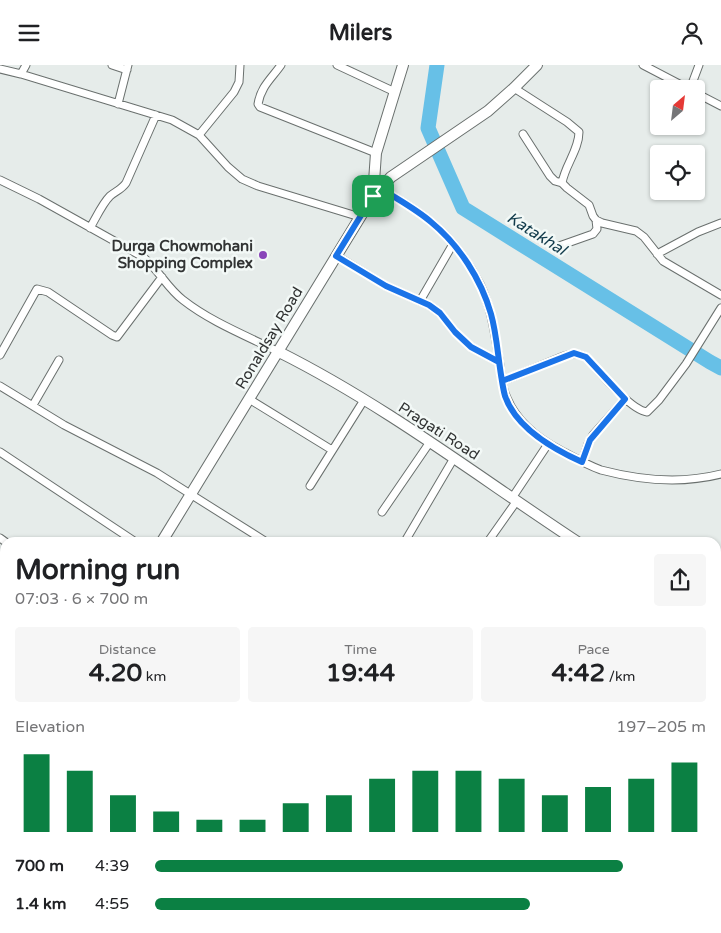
<!DOCTYPE html>
<html lang="en">
<head>
<meta charset="utf-8">
<style>
  body { margin:0; font-family:"Varela Round",sans-serif; background:#f6f6f6; color:#202124; height:100vh; display:flex; flex-direction:column; font-size:19px; white-space:nowrap }
  * { box-sizing:border-box; margin:0 }
  p { font-size:16px; color:#757577 }
  .icon { flex:none; width:28px; height:28px; fill:none; stroke:currentColor; stroke-width:2; stroke-linecap:round; stroke-linejoin:round }
  .map { position:relative; flex:1; overflow:hidden }
  .side { position:absolute; left:0px; top:472px; width:721px; height:396px; display:flex; flex-direction:column; background:#fff; border-radius:15px 15px 0 0; box-shadow:0 1px 4px #0004 }
  .side>* { flex:none }
  .needle { width:32px; rotate:28deg }
  .tools { position:absolute; left:650px; top:15px; display:grid; gap:10px }
  .tools a { display:grid; place-items:center; width:55px; height:55px; border-radius:5px; background:#fff; box-shadow:0 1px 4px #0004; font-size:25px }
  .pin { position:absolute; display:grid; place-items:center; width:42px; height:42px; color:#fff; margin:-21px; border-radius:10px; box-shadow:0 2px 8px #0006 }
  .round { display:grid; place-items:center; flex:none; width:52px; height:52px; border-radius:5px; background:#f6f6f6 }
  .summary { display:flex; align-items:center; justify-content:space-between; height:85px; padding:0 15px }
  h1 { font-size:28px; font-weight:700; line-height:38px }
  .stats { display:grid; grid-template-columns:repeat(3,1fr); gap:8px; height:85px; padding:5px 15px }
  .stats div { display:grid; align-content:center; border-radius:5px; background:#f6f6f6; text-align:center }
  .stats b { font-size:25px; font-weight:700 }
  .stats small { font-size:14px; font-weight:400 }
  .stats p { font-size:14px }
  .chart { height:140px; padding:10px 15px }
  .chart p { display:flex; justify-content:space-between }
  .chart svg { width:100%; height:90px; margin-top:5px; stroke:#0b8043; stroke-width:6 }
  ul { padding:0 15px; list-style:none; font-size:16px }
  li { display:grid; grid-template-columns:80px 60px 1fr; align-items:center; height:38px }
  li i { height:12px; border-radius:6px; background:#0b8043 }
  header { display:flex; justify-content:space-between; align-items:center; height:65px; padding:0 15px; background:#fff; font-size:22px; font-weight:700 }
  .map>svg:first-child { display:block }
</style>
</head>
<body>
<header><svg class="icon" aria-label="menu" viewBox="0 0 24 24"><path d="M4 6h16M4 12h16M4 18h16"/></svg>Milers<svg class="icon" aria-label="person" viewBox="0 0 24 24"><circle cx="12" cy="8" r="4"/><path d="M4 21q1-7 8-7t8 7"/></svg></header>
<div class="map">
<svg width="721" height="868" viewBox="0 0 721 868">
  <rect width="100%" height="100%" fill="#e6ecea"/>
  <g fill="none" stroke-linecap="round" stroke-linejoin="round">
    <!-- river -->
    <path stroke="#67c0e7" stroke-width="15" d="M437 0 428 63 463 143 710 297 721 303"/>
    <defs>
      <path id="street" d="M26 0 21 9 172 55 199 70 228 102 242 114 258 121 360 152
        M112 0 127 5
        M281 0C272 13 261 21 258 39L260 42 376 88
        M337 0 395 27
        M643 0 689 24
        M0 4 21 9
        M514 23 567 57 579 67C579 85 565 100 562 118L567 123 589 140 593 151 596 155 602 158 636 166 644 172 663 196 721 230
        M690 24 699 0
        M696 28 721 41
        M118 39 128 0
        M523 69 550 111 555 116 562 118
        M199 70 234 27 239 17 240 0
        M0 115 39 134 143 192C159 205 167 223 183 235 211 257 247 271 279 287
        M380 123C397 134 416 144 431 157 451 173 468 196 480 219 492 244 495 272 500 300 501 311 502 323 507 333 517 357 537 373 560 385 573 392 587 400 601 405 639 415 682 419 721 409
        M90 163C96 153 102 139 110 131 116 126 122 124 126 118L156 50
        M559 181 593 169 597 164 596 155
        M657 189 698 167 721 158
        M337 191 386 221 429 240 440 248 455 267 471 282 499 297
        M420 236 453 179
        M0 290 37 224 48 227 112 270 117 272 162 212
        M503 316 564 291C573 288 577 288 586 292 599 306 630 345 647 347L659 335 686 299 721 243
        M0 321 64 360 157 408 268 478
        M249 334 332 385
        M33 340 59 295
        M0 387 137 478
        M582 397 588 379 593 370 625 334
        M310 421 364 335
        M512 433 548 379
        M382 447 430 377
        M0 473 7 478
        M404 478 454 393
        M487 478 516 437
        M0 641 5 645
        M716 723 720 716
        M716 848 721 840
        M375 864 381 868
        M501 864 509 868
        M707 864 710 868
        M154 868 157 864
        M459 868 462 864
        M518 868 520 864
        M669 868 672 864"/>
      <path id="secondary" d="M373 131 376 88 403 0
        M279 287C385 340 480 413 579 478
        M161 478 373 131 391 112 488 46 514 23 537 0
        M716 571 721 574
        M0 744 5 736"/>
      <path id="primary" d="M0 814 5 818
        M71 864 77 868"/>
    </defs>
    <!-- street casing -->
    <use href="#street" stroke="#6a706e" stroke-width="9"/>
    <!-- secondary casing -->
    <use href="#secondary" stroke="#6a706e" stroke-width="12"/>
    <!-- primary casing -->
    <use href="#primary" stroke="#c6c6c6" stroke-width="14"/>
    <!-- street -->
    <use href="#street" stroke="#fff" stroke-width="7"/>
    <!-- secondary -->
    <use href="#secondary" stroke="#fff" stroke-width="10"/>
    <!-- primary -->
    <use href="#primary" stroke="#a3e0af" stroke-width="11"/>
  </g>
  <g fill="none" stroke-linecap="round" stroke-linejoin="round">
    <defs>
      <path id="route" d="M373 131 336 191 386 221 429 240 440 248 455 267 471 282 499 297C501 308 502 320 505 331 516 363 553 384 582 397L590 375 625 334 586 292 574 288 502 316C498 294 497 270 491 249 481 214 459 180 431 157 416 144 397 134 380 123L373 131"/>
    </defs>
    <!-- route casing -->
    <use href="#route" stroke="#fff" stroke-width="10"/>
    <!-- route -->
    <use href="#route" stroke="#1a73e8" stroke-width="6"/>
  </g>
  <!-- markers -->
  <circle fill="#8945b9" stroke="#f3f9f7" stroke-width="2" cx="263" cy="190" r="5"/>
  <g text-anchor="middle" stroke-width="5" stroke-linejoin="round" paint-order="stroke">
    <!-- poi labels -->
    <g font-size="15" font-weight="bold" fill="#323434" stroke="#f3f9f7" text-anchor="end">
      <text x="253" y="186">Durga Chowmohani<tspan x="253" dy="17">Shopping Complex</tspan></text>
    </g>
    <!-- street labels -->
    <g font-size="15" fill="#323434" stroke="#f3f9f7">
      <text transform="translate(269 273) rotate(-59)" y="5">Ronaldsay Road</text>
      <text transform="translate(439 366) rotate(33)" y="5">Pragati Road</text>
    </g>
    <!-- water labels -->
    <g font-size="16" font-style="italic" fill="#133c4c" stroke="#f3f9f7">
      <text transform="translate(537 168) rotate(32)" y="6">Katakhal</text>
    </g>
  </g>
</svg>
<div class="tools">
<a><svg class="needle" viewBox="-14 -14 28 28"><path d="M0-13l5 13h-10z" fill="#e53935"/><path d="M0 13l5-13h-10z" fill="#757577"/></svg></a>
<a><svg class="icon" aria-label="locate" viewBox="0 0 24 24"><circle cx="12" cy="12" r="6"/><path d="M12 2v4M12 18v4M2 12h4M18 12h4"/></svg></a>
</div>
<div class="pin" style="left:373px;top:131px;background:#1e9e55"><svg class="icon" aria-label="arrive" viewBox="0 0 24 24"><path d="M6 21V4h12l-3 4 3 4H6"/></svg></div>
<section class="side">
<div class="summary"><div><h1>Morning run</h1><p>07:03 · 6 × 700 m</p></div><a class="round"><svg class="icon" aria-label="share" viewBox="0 0 24 24"><path d="M12 15V3M7 8l5-5 5 5M5 13v7h14v-7"/></svg></a></div>
<div class="stats">
<div><p>Distance</p><b>4.20<small> km</small></b></div>
<div><p>Time</p><b>19:44</b></div>
<div><p>Pace</p><b>4:42<small> /km</small></b></div>
</div>
<div class="chart"><p><span>Elevation</span>197–205 m</p>
<svg viewBox="0 0 160 44" preserveAspectRatio="none"><path d="M5 44V6M15 44V14M25 44V26M35 44V34M45 44V38M55 44V38M65 44V30M75 44V26M85 44V18M95 44V14M105 44V14M115 44V18M125 44V26M135 44V22M145 44V18M155 44V10"/></svg>
</div>
<ul>
<li><b>700 m</b>4:39<i style="width:85%"></i></li>
<li><b>1.4 km</b>4:55<i style="width:68%"></i></li>
</ul>
</section>
</div>
</body>
</html>
